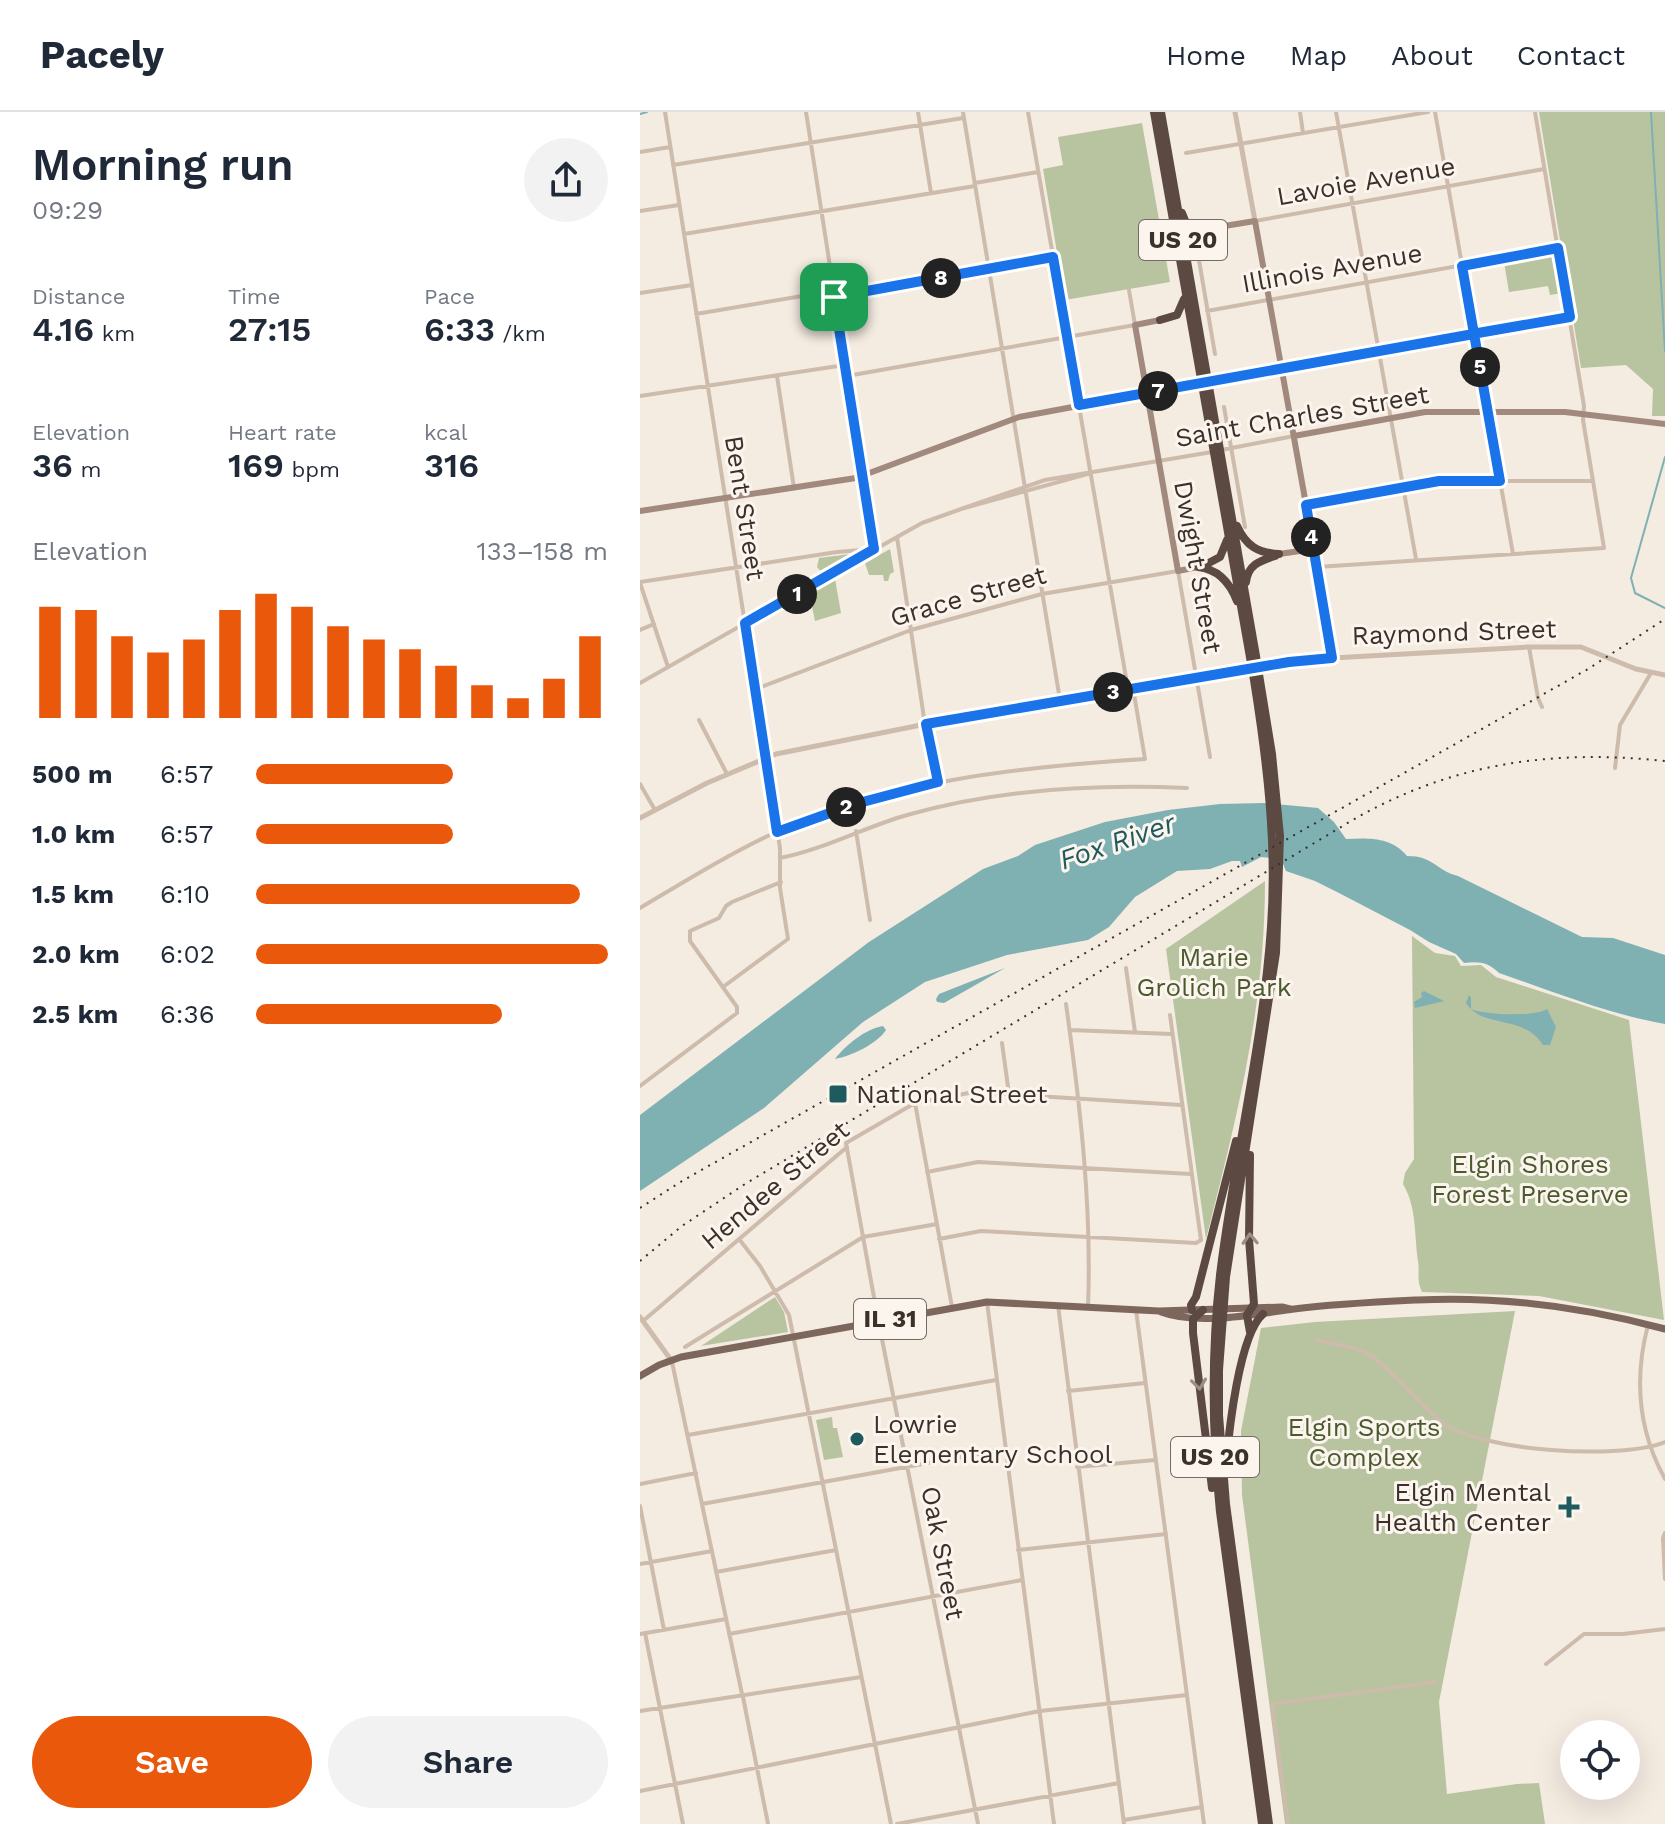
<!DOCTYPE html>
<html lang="en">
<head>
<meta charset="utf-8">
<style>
  body { margin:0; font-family:"Work Sans",sans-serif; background:#f2f2f3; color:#1f2937; height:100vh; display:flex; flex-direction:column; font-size:30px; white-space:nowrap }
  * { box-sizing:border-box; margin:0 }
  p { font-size:26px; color:#747a83 }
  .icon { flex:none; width:44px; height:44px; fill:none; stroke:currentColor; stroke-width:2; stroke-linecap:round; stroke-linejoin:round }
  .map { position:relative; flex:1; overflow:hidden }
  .panel { display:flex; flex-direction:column; background:#fff; width:640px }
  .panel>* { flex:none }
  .fabs { position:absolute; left:920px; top:1608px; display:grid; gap:16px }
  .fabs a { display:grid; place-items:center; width:80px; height:80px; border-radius:50%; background:#fff; box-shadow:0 8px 32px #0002; font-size:40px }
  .pin { position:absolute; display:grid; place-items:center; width:68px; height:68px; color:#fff; margin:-34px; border-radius:16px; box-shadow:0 4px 12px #0006 }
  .km { position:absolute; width:40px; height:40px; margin:-20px; border-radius:50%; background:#222; color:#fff; font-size:22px; line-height:40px; text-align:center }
  .round { display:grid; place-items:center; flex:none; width:84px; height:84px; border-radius:42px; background:#f2f2f3 }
  .head { display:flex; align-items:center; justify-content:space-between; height:136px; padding:0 32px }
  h1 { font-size:44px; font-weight:600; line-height:60px }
  .metrics { display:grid; grid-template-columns:repeat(3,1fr); gap:12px; height:136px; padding:8px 32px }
  .metrics div { display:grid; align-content:center }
  .metrics b { font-size:34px; font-weight:600 }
  .metrics small { font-size:22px; font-weight:400 }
  .metrics p { font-size:22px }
  .chart { height:224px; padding:16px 32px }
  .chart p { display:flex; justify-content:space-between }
  .chart svg { width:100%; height:144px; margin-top:8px; stroke:#ea580c; stroke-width:6 }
  .button { display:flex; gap:16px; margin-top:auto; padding:16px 32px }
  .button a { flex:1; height:92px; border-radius:48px; background:#ea580c; color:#fff; font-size:32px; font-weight:600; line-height:92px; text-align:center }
  .button a+a { background:#f2f2f3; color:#1f2937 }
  ul { padding:0 32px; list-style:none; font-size:26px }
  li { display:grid; grid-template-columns:128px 96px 1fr; align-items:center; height:60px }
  li i { height:20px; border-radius:10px; background:#ea580c }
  header { display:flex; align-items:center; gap:48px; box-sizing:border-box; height:112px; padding:0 40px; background:#fff; border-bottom:2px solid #e0e1e3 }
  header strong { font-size:38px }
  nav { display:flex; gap:44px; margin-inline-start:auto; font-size:28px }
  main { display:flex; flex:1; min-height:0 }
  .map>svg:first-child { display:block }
</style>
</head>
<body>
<header>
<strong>Pacely</strong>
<nav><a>Home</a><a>Map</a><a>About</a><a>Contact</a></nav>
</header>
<main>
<section class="panel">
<div class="head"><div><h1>Morning run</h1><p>09:29</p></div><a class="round"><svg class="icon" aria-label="share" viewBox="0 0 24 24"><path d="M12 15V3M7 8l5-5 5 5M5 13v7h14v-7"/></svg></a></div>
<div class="metrics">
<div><p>Distance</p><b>4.16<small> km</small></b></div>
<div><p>Time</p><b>27:15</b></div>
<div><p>Pace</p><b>6:33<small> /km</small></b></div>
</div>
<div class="metrics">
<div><p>Elevation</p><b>36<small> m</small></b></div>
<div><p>Heart rate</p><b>169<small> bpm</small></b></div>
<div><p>kcal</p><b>316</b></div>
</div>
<div class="chart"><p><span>Elevation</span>133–158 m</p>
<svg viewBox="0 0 160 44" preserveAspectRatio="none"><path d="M5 44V10M15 44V11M25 44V19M35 44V24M45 44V20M55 44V11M65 44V6M75 44V10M85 44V16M95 44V20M105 44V23M115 44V28M125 44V34M135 44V38M145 44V32M155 44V19"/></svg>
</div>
<ul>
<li><b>500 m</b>6:57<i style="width:56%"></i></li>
<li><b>1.0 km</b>6:57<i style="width:56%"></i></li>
<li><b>1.5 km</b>6:10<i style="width:92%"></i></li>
<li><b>2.0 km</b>6:02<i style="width:100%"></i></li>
<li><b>2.5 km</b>6:36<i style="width:70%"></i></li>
</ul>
<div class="button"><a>Save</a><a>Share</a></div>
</section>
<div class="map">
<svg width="1025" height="1712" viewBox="0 0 1025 1712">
  <rect width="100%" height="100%" fill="#f4ebe1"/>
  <!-- green -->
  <path fill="#b8c4a0" d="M899 0H1025V304H1012L1013 277 986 253 941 256Z
    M502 11 530 170 425 188 403 57 423 53 418 25Z
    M914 142 922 181 910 183 908 174 869 180 864 150Z
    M250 437 254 460 250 462 248 469H244L243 463H229L225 451Z
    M218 441 184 463 177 455 179 446Z
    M191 465 195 467 201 501 175 509 169 480Z
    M625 769C625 896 597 1005 566 1127L526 837Z
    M772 824 795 841 815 844 821 854 841 853 856 865 989 908 1024 1208 899 1184 782 1180C776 1166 780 1162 778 1149 774 1121 777 1096 763 1072L765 1061 774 1047Z
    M135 1185 144 1200 148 1220 61 1234Z
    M875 1199 799 1590 807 1682 877 1672 899 1671 905 1712H645L602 1383 601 1319 621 1216 675 1210Z
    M192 1305 193 1316H197L203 1345 184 1348 176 1308Z"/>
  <!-- water -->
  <path fill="#7fb0b2" d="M625 691 678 696 694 710 706 727C730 726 751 725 767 744 794 744 795 758 818 764L942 825 973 826 1025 843V912C968 902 914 880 859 861 848 850 839 849 824 851L816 842 789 830 770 818 699 781 675 769 646 759 641 747 621 745 602 755 600 749H592L570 757 537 759 495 785 469 815 448 828 367 843 285 870 223 910 124 996 0 1079V1003L229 830 343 757 378 744 395 733 465 710 528 698 580 692Z
    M365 856 304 891 297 890 296 887 299 882Z
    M784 879 804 889 775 896 774 890 782 885 781 881Z
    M829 883 831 886V897C844 903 896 905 907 897L916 915 910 933H903C884 902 842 917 826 891Z
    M243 914 246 918C237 932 211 944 195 947 206 933 225 917 243 914Z"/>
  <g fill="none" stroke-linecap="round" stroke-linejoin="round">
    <!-- stream -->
    <path stroke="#7fb0b2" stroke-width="2" d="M1011 0 1025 239
      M0 2 7 0
      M1025 345 991 466 995 481 1025 496"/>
    <!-- minor -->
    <path stroke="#cdbbac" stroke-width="4" d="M25 0 140 736V776L148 827 83 875
      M278 0 291 81
      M323 0 420 588
      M388 0 488 577
      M660 0 663 21
      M696 0 776 447
      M795 0 873 442
      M0 40 30 35
      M546 41 788 0
      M33 53 323 6
      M335 71 398 60
      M0 99 39 93
      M615 109 904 57
      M554 119 575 242
      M44 122 335 74
      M0 181 52 173
      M195 185 413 145
      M567 199 918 136
      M56 202 192 179
      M642 256 930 205
      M137 264 154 376
      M207 264 495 213 489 178
      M0 284 205 253
      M584 295 605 415
      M581 338 654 324
      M451 361 321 397 405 368 572 340
      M666 393 799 369H953
      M257 425 284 606 289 617 298 670
      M677 455 964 436 943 308 944 294 895 0
      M0 470 197 440 234 437 166 0
      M0 471 28 555
      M0 518 14 512
      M889 535 898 586 902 595
      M0 571 257 425 282 411 321 397
      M116 577 271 518 402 482 538 459 570 645
      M59 608 87 662
      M975 656 980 613 1011 561
      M0 672 15 698
      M216 719 230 808
      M140 746C182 738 225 715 267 703 357 677 454 672 547 676
      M0 796C44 770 87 743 134 721 250 669 378 655 505 647L493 576
      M486 856 495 920
      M426 892C440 992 452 1094 448 1195
      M430 918 531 922
      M362 931 369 982
      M0 974 97 901V895L50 829V819L79 806 86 794 92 790 141 770
      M275 991 312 1195
      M287 1060 338 1050 551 1062
      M99 1127 120 1154 149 1203 251 1712
      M299 1127 341 1119 556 1131 561 1128 530 903
      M347 1190 414 1712
      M418 1193 484 1712
      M496 1198 564 1712
      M3 1209 207 1035
      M1008 1213C994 1266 998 1318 1025 1367
      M676 1228C692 1232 716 1234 730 1243 756 1261 776 1290 802 1310 841 1340 980 1348 1025 1330
      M45 1235 223 1125 297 1112
      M32 1250 102 1582
      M428 1279 505 1271
      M48 1323 356 1268
      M437 1355 515 1348
      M0 1372 56 1361
      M62 1392 365 1337
      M0 1394 24 1518
      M1025 1421 1023 1426 1025 1467
      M378 1438 526 1422
      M0 1452 72 1439
      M76 1460 196 1438
      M5 1521 43 1712
      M0 1522 86 1507
      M89 1522 382 1468
      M906 1552 944 1522H983L1025 1517
      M103 1585 128 1712
      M0 1599 221 1565
      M0 1679 400 1599 547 1583
      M484 1708 562 1695
      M257 1712 479 1671
      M338 1712 237 1202 206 1031 275 991 334 980 541 993
      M648 1712 632 1592 795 1570"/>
    <!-- tertiary -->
    <path stroke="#cdbbac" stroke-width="5" d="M595 0 615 109
      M674 437 692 546
      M0 706 67 671 136 642 291 611 649 550 692 546 889 535H941L996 557 1025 563
      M0 1205 31 1248"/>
    <!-- secondary -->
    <path stroke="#a18a7d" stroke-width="6" d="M554 119 615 109 674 437 639 442
      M520 208 495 213 538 459 558 455
      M654 324 785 300H925L1025 312
      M0 399 216 366 379 305 642 256"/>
    <!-- primary -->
    <path stroke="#7d675c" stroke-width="7" d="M521 1200C558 1214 616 1202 654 1197 694 1192 736 1190 777 1188 860 1184 944 1195 1025 1217
      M0 1264 19 1253 41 1245 347 1190 519 1199 642 1195 650 1197"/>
    <!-- motorway -->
    <path stroke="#5c4a42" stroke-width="8" d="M514 0 614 568C627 650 637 732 631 815 623 932 594 1047 580 1163 571 1242 572 1321 580 1400L622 1712
      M521 0 616 544 632 642 640 724 636 841 586 1165 579 1258V1303L586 1392 629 1712
      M542 101 546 111 554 119
      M520 208 537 203 544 187
      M597 414C606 434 618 441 639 442
      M563 454 580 445 587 428
      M558 455C578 457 590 471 597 489
      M606 470C608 453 619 449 635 444
      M552 1198 551 1193 556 1185 596 1029
      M563 1198 553 1207V1221L572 1376
      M610 1220 607 1203 614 1192 609 1127 610 1043
      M586 1352C589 1319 599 1223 623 1202"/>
    <!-- rail -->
    <path stroke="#3b302b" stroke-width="2" stroke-dasharray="2 6" stroke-linecap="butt" d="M0 1096 42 1069 948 557 1025 507
      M0 1149 42 1114 105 1072 711 709C811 651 911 637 1025 649"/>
  </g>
  <!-- one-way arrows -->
  <defs><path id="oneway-chevron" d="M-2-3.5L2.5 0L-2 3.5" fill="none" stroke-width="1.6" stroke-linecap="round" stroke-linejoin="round" transform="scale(2)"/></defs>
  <g stroke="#9c8e87">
    <use href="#oneway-chevron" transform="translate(610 1127) rotate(-92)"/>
    <use href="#oneway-chevron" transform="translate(559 1272) rotate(83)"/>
  </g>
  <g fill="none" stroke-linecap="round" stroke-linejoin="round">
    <defs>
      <path id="route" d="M194 185 234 437 105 511 137 720 215 692 298 670 286 612 649 550 692 546 666 393 799 369H860L822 154 918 136 930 205 838 221 828 223 439 293 413 145 194 185"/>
    </defs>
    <!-- route casing -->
    <use href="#route" stroke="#fff" stroke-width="16"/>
    <!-- route -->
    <use href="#route" stroke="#1a73e8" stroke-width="10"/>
  </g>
  <!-- markers -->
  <g fill="#1f5a5e" stroke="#fbf5ee" stroke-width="3">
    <rect x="188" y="972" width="20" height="20" rx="4"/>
    <circle cx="217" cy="1327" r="8"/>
    <path d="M925 1383h8v8h8v8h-8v8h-8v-8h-8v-8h8z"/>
  </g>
  <g text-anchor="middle" stroke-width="6" stroke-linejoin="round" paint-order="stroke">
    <!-- shield labels -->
    <g fill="#fbf5ee" stroke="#756b66" stroke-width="2">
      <rect x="499" y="108" width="88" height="40" rx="6"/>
      <rect x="214" y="1187" width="72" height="40" rx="6"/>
      <rect x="531" y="1325" width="88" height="40" rx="6"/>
    </g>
    <g font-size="24" font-weight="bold" fill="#3b302b">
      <text x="543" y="136">US 20</text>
      <text x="250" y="1215">IL 31</text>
      <text x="575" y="1353">US 20</text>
    </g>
    <!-- street labels -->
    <g font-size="26" fill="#3b302b" stroke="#fbf5ee">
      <text transform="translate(726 69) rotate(-10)" y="9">Lavoie Avenue</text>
      <text transform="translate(692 156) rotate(-10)" y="9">Illinois Avenue</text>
      <text transform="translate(662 304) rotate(-10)" y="9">Saint Charles Street</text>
      <text transform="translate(105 396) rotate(81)" y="9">Bent Street</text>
      <text transform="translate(558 455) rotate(80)" y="9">Dwight Street</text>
      <text transform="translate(328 484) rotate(-16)" y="9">Grace Street</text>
      <text transform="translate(814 520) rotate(-2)" y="9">Raymond Street</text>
      <text transform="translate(135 1073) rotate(-40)" y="9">Hendee Street</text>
      <text transform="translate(303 1441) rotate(79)" y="9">Oak Street</text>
    </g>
    <!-- park labels -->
    <g font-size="26" fill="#4a5a2e" stroke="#fbf5ee">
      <text x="574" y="854">Marie<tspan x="574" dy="30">Grolich Park</tspan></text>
      <text x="890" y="1061">Elgin Shores<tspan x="890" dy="30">Forest Preserve</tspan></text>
      <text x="724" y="1324">Elgin Sports<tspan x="724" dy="30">Complex</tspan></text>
    </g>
    <!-- poi labels -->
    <g font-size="26" fill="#3b302b" stroke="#fbf5ee" text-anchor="start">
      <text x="216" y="991">National Street</text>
      <text x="233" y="1321">Lowrie<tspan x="233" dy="30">Elementary School</tspan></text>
      <text x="911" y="1389" text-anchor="end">Elgin Mental<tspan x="911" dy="30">Health Center</tspan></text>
    </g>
    <!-- water labels -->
    <g font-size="28" font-style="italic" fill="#1f5a5e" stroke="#fbf5ee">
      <text transform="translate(477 729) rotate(-19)" y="10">Fox River</text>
    </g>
  </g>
</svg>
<div class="fabs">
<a><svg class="icon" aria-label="locate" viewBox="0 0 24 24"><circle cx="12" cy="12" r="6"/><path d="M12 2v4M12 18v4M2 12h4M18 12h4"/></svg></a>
</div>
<div class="pin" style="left:194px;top:185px;background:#1e9e55"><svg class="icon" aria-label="arrive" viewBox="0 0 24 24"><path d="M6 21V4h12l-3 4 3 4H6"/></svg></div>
<b class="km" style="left:157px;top:482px">1</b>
<b class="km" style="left:206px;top:695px">2</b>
<b class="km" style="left:473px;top:580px">3</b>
<b class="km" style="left:671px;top:425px">4</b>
<b class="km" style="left:840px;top:255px">5</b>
<b class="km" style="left:518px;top:279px">7</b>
<b class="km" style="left:301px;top:166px">8</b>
</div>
</main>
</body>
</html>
